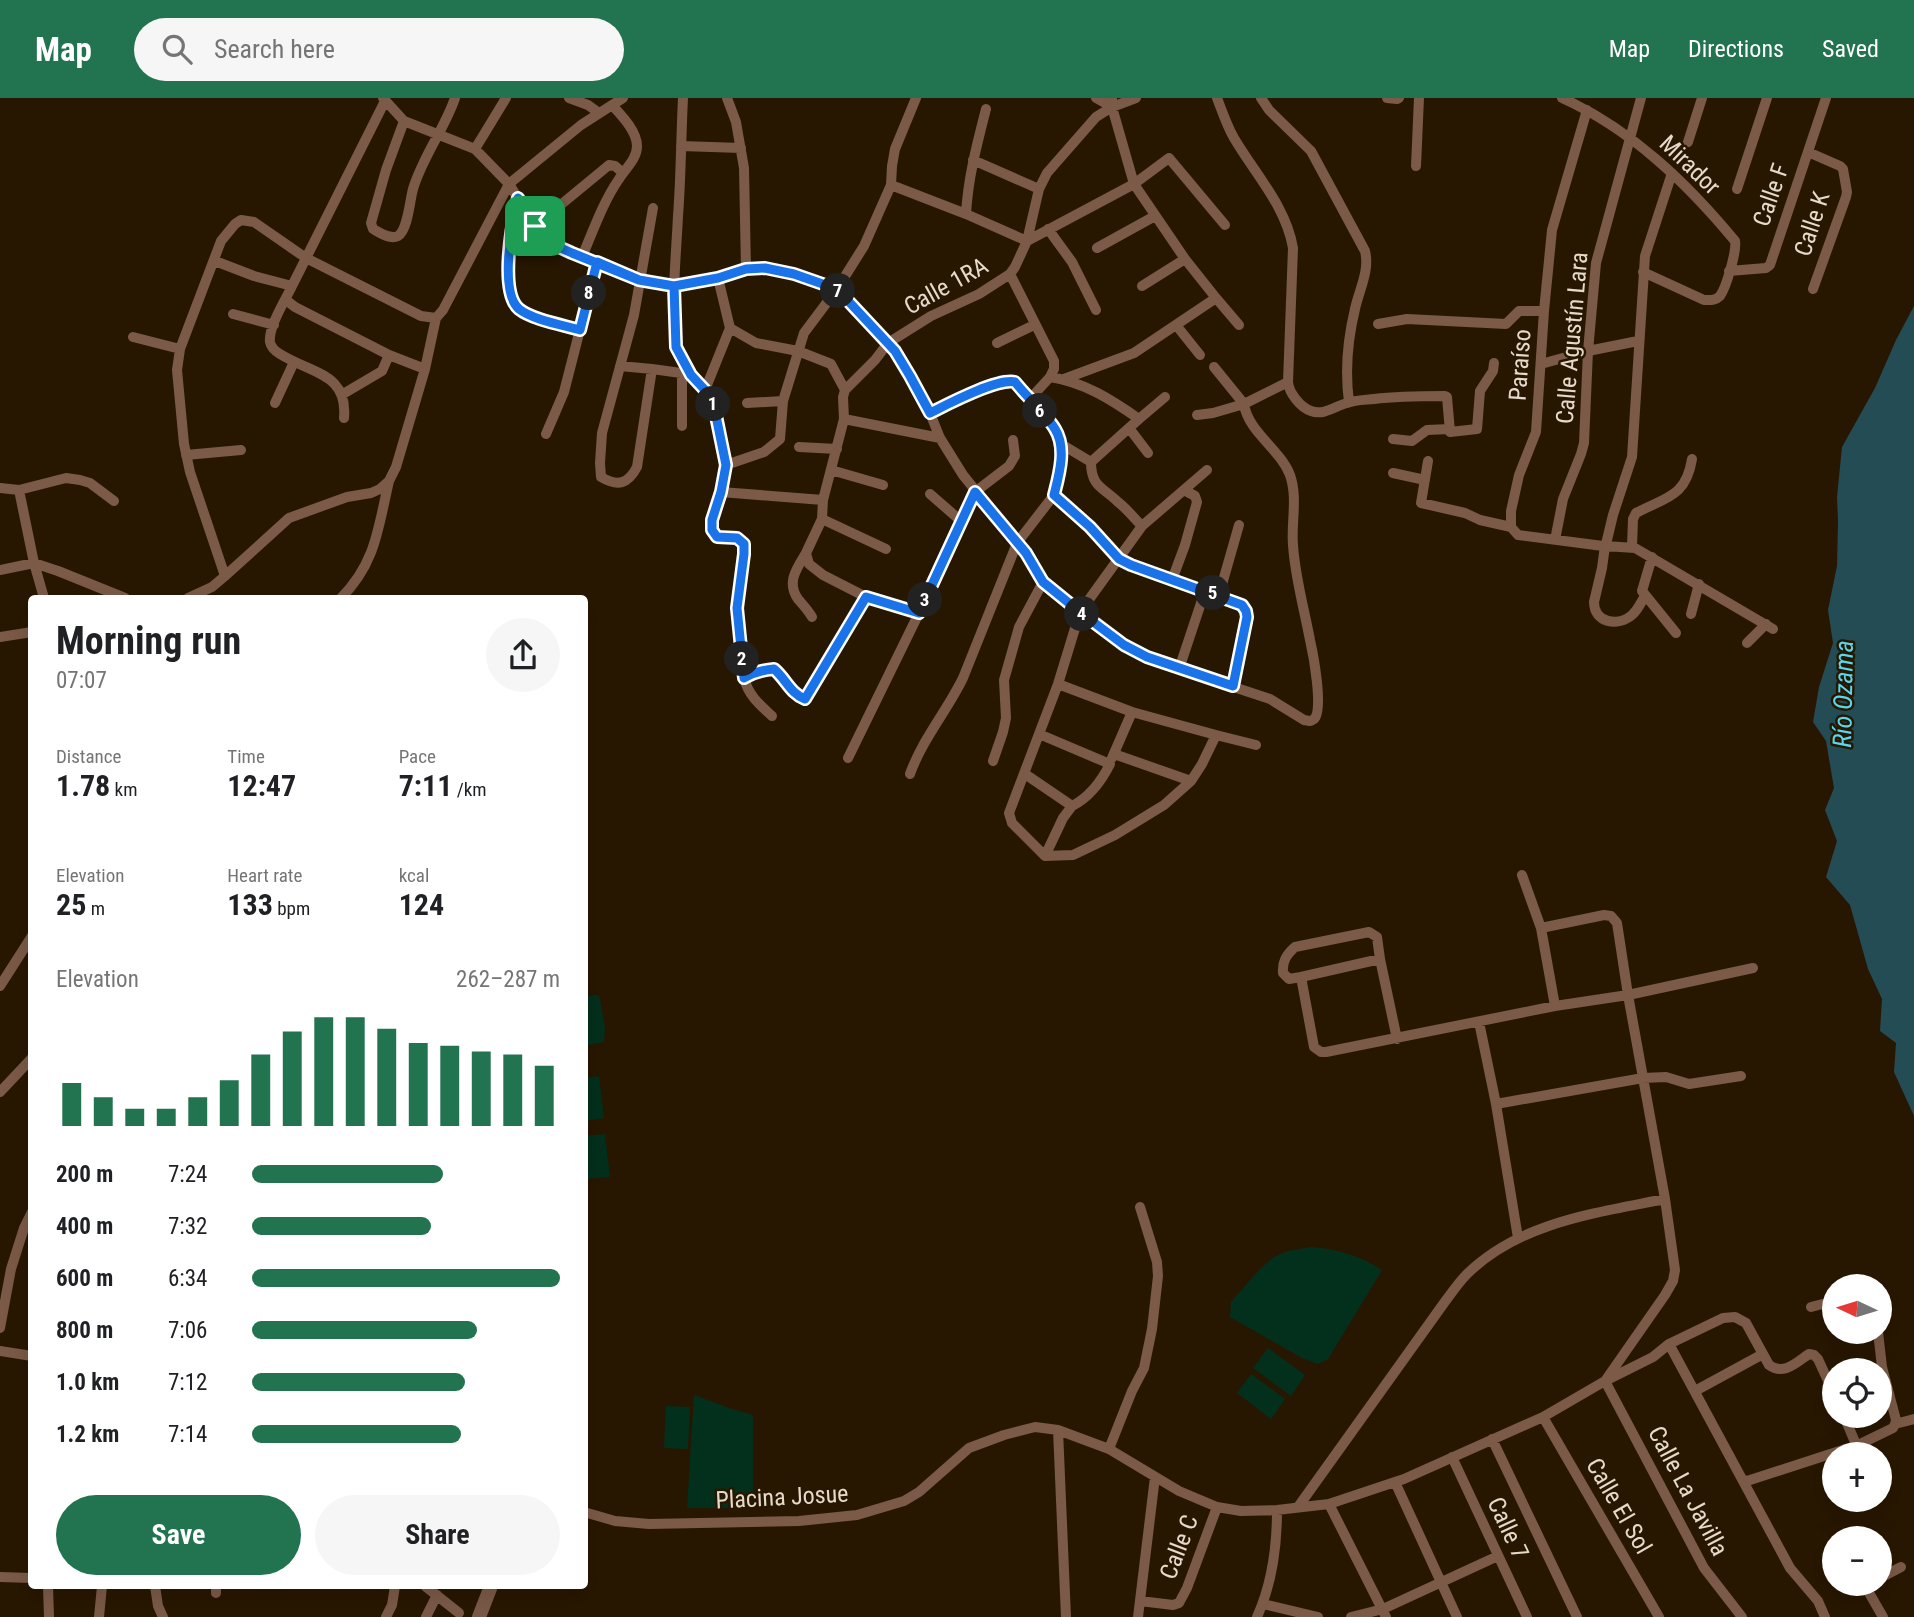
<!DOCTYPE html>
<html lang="en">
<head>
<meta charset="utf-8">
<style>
  body { margin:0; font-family:"Roboto Condensed",sans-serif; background:#f6f6f6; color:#202124; height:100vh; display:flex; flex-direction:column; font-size:26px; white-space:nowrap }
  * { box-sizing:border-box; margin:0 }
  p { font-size:23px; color:#757577 }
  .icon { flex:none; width:38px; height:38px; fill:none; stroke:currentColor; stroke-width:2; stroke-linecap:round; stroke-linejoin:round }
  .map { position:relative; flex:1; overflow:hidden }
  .side { position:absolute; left:28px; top:497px; width:560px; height:994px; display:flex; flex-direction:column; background:#fff; border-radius:7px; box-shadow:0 7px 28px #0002 }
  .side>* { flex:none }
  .needle { width:46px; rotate:274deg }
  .buttons { position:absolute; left:1822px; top:1176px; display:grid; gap:14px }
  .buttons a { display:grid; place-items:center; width:70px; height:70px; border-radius:50%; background:#fff; box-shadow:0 7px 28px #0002; font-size:35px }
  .pin { position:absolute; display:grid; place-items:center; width:60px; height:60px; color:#fff; margin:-30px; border-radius:14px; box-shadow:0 4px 10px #0006 }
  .km { position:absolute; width:35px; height:35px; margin:-18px; border-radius:50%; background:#222; color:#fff; font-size:19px; line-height:35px; text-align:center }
  .round { display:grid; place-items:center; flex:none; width:74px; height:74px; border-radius:37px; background:#f6f6f6 }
  .overview { display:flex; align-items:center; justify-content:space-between; height:119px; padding:0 28px }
  h1 { font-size:38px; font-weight:700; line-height:52px }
  .figures { display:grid; grid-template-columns:repeat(3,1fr); gap:10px; height:119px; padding:7px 28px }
  .figures div { display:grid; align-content:center }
  .figures b { font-size:30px; font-weight:700 }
  .figures small { font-size:19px; font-weight:400 }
  .figures p { font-size:19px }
  .chart { height:196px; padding:14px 28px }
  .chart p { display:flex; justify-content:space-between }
  .chart svg { width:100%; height:126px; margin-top:7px; stroke:#227350; stroke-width:6 }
  .button { display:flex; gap:14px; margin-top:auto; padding:14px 28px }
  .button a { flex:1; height:80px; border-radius:42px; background:#227350; color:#fff; font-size:28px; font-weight:700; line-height:80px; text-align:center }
  .button a+a { background:#f6f6f6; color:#202124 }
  ul { padding:0 28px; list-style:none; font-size:23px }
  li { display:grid; grid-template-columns:112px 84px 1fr; align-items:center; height:52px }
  li i { height:18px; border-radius:9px; background:#227350 }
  header { display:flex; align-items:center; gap:42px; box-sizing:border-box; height:98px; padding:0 35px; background:#227350; color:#fff }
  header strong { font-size:33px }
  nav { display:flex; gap:38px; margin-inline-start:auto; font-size:24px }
  .search { width:490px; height:63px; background:#f6f6f6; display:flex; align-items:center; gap:18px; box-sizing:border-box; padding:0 24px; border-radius:38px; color:#757577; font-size:26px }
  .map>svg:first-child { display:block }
</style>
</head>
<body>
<header>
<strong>Map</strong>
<div class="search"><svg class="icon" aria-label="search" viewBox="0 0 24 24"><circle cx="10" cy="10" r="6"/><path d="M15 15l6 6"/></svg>Search here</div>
<nav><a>Map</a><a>Directions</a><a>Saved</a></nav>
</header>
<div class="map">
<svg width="1914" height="1519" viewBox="0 0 1914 1519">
  <rect width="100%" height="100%" fill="#281700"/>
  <!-- green -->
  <path fill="#03301d" d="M595 897 599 898 600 901 605 930 604 944 588 947 585 951V899Z
    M599 978 604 1020 585 1023V980Z
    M605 1036 610 1079 585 1081V1038Z
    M1311 1149C1337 1151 1359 1157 1382 1172L1328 1261 1318 1266 1302 1260 1230 1219 1231 1204 1260 1171 1274 1159 1288 1153Z
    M1268 1250 1305 1277 1291 1298 1253 1270Z
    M1251 1276 1285 1301 1271 1321 1237 1295Z
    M694 1297 729 1310 753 1317V1410H687Z
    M666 1308 690 1309 688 1351 664 1350Z"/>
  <!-- water -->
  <path fill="#244c54" d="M1914 208V1018L1894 974 1896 945 1880 933 1882 901 1868 871 1850 807 1826 779 1837 743 1825 712 1834 690 1826 643 1813 624 1819 589 1833 545 1828 512 1837 468 1838 423 1837 399 1842 349 1875 290 1896 242Z"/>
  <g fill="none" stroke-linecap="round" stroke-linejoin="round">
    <!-- minor -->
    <path stroke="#7b5a47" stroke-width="10" d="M383 0 404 23 475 51 509 86 535 128 552 146 572 155 639 182 674 188 718 180 746 171 765 170 794 176 837 191 895 253 930 315 940 340 963 377 1026 455 1043 484 1080 514 1124 547 1147 559 1179 571 1270 601 1304 622C1309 623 1310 624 1314 621 1324 613 1313 555 1310 542 1304 510 1295 479 1293 447 1291 424 1298 400 1290 377 1280 351 1248 334 1244 306L1288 284
      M569 0 588 7 599 15
      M683 0C681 39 681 79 678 118 676 160 671 204 676 246 679 266 697 280 707 296 715 309 726 352 726 368 726 390 703 421 717 439L737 441 744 446V456L737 510 744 580
      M727 0 736 24 744 70 746 171
      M1096 0 1112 9
      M1217 0C1222 13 1227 28 1234 40 1255 76 1286 108 1293 150L1288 284C1289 295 1300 309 1311 313 1324 318 1335 308 1347 305 1355 302 1365 302 1374 301 1398 298 1421 298 1445 298L1447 299 1450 334 1477 331 1480 293 1493 273 1494 265
      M1261 0 1269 12 1311 53 1365 153C1370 173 1359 192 1355 211 1348 240 1345 274 1349 304
      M1387 0 1397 1 1399 0
      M1562 0C1631 31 1687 85 1735 143 1737 153 1726 190 1720 198 1715 203 1710 202 1704 202L1643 174
      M1587 12 1552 132 1544 213 1536 334 1519 377 1511 413V429L1518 437 1603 448 1606 446 1613 417 1632 359 1645 158 1672 75
      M404 23 386 72 371 125 373 131C380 135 390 142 398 138 408 132 410 101 413 91 423 58 444 32 455 0
      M1688 44 1702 0
      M681 48 741 50
      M475 51 506 0
      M1808 54 1840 68 1843 71 1847 94 1846 99 1813 191
      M973 62 1039 91
      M1416 68 1419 0
      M891 87 966 116 1027 143 1134 86 1169 60 1225 127
      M1737 91 1767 0
      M518 100C512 124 499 194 519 211 533 222 563 227 581 232
      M966 116C968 80 977 46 986 11
      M535 128 609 67 615 68 623 75
      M1048 131 1072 164 1096 212
      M1097 150 1155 118
      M582 159C593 133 603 104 619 81 626 70 637 61 637 48 637 33 621 17 612 7
      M215 163 254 178 292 188C286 201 268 229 270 244 271 250 275 253 280 256 312 276 348 275 344 320
      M1729 173 1766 170 1770 167 1826 0
      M1010 176 1054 263V271L1050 279
      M292 188 385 3
      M1142 188 1185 161
      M1216 200 1239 227
      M286 202 295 209 389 257 425 271 436 220 443 212 509 86 581 27 623 0
      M233 216 274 227
      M1378 226 1407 221 1506 226 1519 213H1544
      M1176 227 1200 257
      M730 230 756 245 798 253 831 266 845 292
      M133 239 180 251
      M997 245 1034 227
      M1541 266 1588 253 1638 243
      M620 268 652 271 637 369C628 386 618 389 601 379L600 365 602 335 634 217 653 110
      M652 271 688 276
      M682 275V328
      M1064 281 1134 255 1216 200 1185 161 1134 86 1112 9V0
      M705 292 730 230 718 180
      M343 296 382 273 389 257
      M1029 302 1050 279C1084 284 1112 302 1139 321L1091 364
      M275 305 294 264
      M747 305 783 303
      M1197 317 1213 315 1244 306 1214 269
      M844 321 940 340
      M1139 321 1165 299
      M1129 330 1148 355
      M546 336 564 294 597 165
      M1393 341 1412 343 1427 332 1450 331
      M1061 346 1091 364
      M799 349 837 351
      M186 357 241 352
      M1428 363 1421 405 1465 415 1480 422 1511 429
      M1091 364C1091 389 1103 389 1118 404 1127 411 1134 420 1142 428
      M726 367 764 354 780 341 783 303 804 235 837 191 864 148 891 87 892 68 895 51 916 0
      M831 372 883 387
      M1393 375 1425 382
      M0 390 19 392 66 380 80 382 90 385 114 403
      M19 392 34 465 44 500
      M721 394 823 402
      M930 396 961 423
      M1054 397 1090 429 1119 461 1131 467 1242 507 1246 513 1247 519 1233 588
      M822 421 886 451
      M1555 442 1563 401 1581 356 1584 345 1588 253 1596 165 1641 0
      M1632 449 1633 421 1636 415C1666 399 1686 399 1692 361
      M806 455C797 470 786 484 798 501 803 507 808 512 812 519
      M1652 459 1642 493 1676 535
      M0 472 34 465 58 473 125 500
      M225 478 289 420 347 399 371 395 380 391 389 383 396 369 425 271
      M1172 482 1185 447 1197 404 1195 398 1184 392
      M1219 497 1239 427
      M1645 498C1641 504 1638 512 1632 517 1618 529 1594 525 1594 504L1602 470 1605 448 1635 450 1773 531
      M188 500 212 489 225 478 190 374 184 346 177 272 180 251 221 143 235 126 241 122 254 124 306 160 421 218 436 220
      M341 500C376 465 378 430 389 383
      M919 515 866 499 823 477 809 466 806 455 822 421 823 402 844 321 843 299 845 292 875 262 888 245 931 218 979 196 1010 176 1015 169 1027 143 1039 91 1047 75 1096 19 1112 9 1136 0
      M1691 516 1699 486
      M0 539 32 534
      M1747 545 1766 526
      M1179 571 1205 493
      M1058 586 1132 614 1112 660
      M772 618C760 607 748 597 744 580 754 574 762 572 774 571 786 581 790 595 805 601L866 499
      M1216 637 1256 647
      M1114 656 1191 683 1202 666 1216 637 1132 614
      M848 660 919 515 975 394 1009 368 1015 358 1013 342
      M993 663 1003 634 1006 620 1004 582 1019 529 1043 484
      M910 676C923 640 947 613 963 580L1017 445 1054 397 1059 373 1061 346 1055 331 1015 284C997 279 948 307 930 315
      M1025 676 1072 708C1090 699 1101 684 1110 666L1039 636
      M1191 683 1164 707 1115 737 1073 757 1045 758 1012 725 1009 715 1058 586 1080 514 1142 428 1207 372
      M1045 758 1063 720 1072 708
      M1522 777 1541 830 1555 908
      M1301 879 1289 881 1283 875C1282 864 1286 857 1295 849L1369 834 1377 839 1380 861
      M0 888 32 838
      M1479 924 1496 1006 1518 1140
      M1397 941 1380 861 1301 879 1314 949 1321 954H1326L1555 908 1628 897 1753 870
      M0 994 32 960
      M1496 1006 1643 980 1666 979 1689 986 1741 978
      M1811 1209 1834 1203
      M0 1230 11 1171 24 1130 32 1114
      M1878 1234 1882 1269 1896 1322 1895 1326
      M1669 1246 1790 1470 1818 1503 1825 1519
      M0 1253 32 1258
      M1695 1293 1763 1256
      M1844 1318 1860 1356
      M1543 1319 1659 1519
      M1058 1332 1066 1519
      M1492 1341 1577 1519
      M1109 1351 1132 1293 1144 1270 1152 1231 1158 1178 1157 1164 1140 1109
      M1452 1359 1527 1519
      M1744 1382 1747 1383 1858 1347 1893 1330 1895 1326 1914 1321
      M1395 1384 1457 1519
      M1329 1406 1386 1519
      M1298 1409 1444 1205C1451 1196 1458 1185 1467 1176 1520 1124 1596 1115 1665 1101
      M584 1414 615 1423 649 1426 799 1423 857 1417 904 1403 919 1394 969 1350 1004 1337 1035 1329 1058 1332 1109 1351 1179 1393 1217 1409 1241 1413 1277 1412 1329 1406 1404 1381 1543 1319 1605 1283 1665 1197 1673 1183 1675 1172 1665 1101 1628 897 1617 825 1611 818 1604 817 1541 830
      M0 1479 32 1480
      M1880 1480 1901 1469
      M1864 1486 1883 1519
      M48 1488 49 1519
      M155 1488 158 1508 163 1519
      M216 1488V1495
      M425 1488 459 1515
      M1140 1503 1173 1507 1179 1505 1187 1490 1217 1409
      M1263 1506 1318 1519
      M99 1519 102 1488
      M386 1519 392 1507 395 1488
      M426 1519 437 1497
      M1138 1519 1155 1379
      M1257 1519C1272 1486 1277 1448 1277 1412
      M1351 1519 1383 1511 1498 1458
      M1742 1519 1704 1470 1605 1283 1653 1259 1669 1246 1723 1220 1735 1219 1746 1225 1769 1267C1784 1278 1797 1264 1809 1256L1814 1257 1818 1261 1834 1296"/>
    <!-- tertiary -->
    <path stroke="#7b5a47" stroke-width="14" d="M479 1519 491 1488"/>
  </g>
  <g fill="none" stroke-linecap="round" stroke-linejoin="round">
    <defs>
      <path id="route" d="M535 128 552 146 572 155 639 182 674 188 676 249 691 277 705 292 714 308 726 367 721 394 712 422V432L717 439 737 440 744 446V456L737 510 744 580C754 574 762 572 774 571 786 581 790 595 805 601L866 499 919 515 975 394 1026 455 1043 484 1080 514 1124 547 1147 559 1233 588 1247 519 1246 513 1242 507 1131 467 1119 461 1090 429 1054 397C1059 377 1067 350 1055 331 1046 316 1027 299 1015 284 997 280 948 306 930 315L910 278 895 253 837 191 794 176 765 170 746 171 718 180 674 188 639 182 597 164 580 232C563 227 533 222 519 211 499 194 512 124 518 100L535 128"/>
    </defs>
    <!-- route casing -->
    <use href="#route" stroke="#fff" stroke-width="14"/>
    <!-- route -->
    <use href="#route" stroke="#1a73e8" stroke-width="9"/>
  </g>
  <g text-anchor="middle" stroke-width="5" stroke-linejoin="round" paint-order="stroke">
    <!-- street labels -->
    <g font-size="24" fill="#e6dacb" stroke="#281700">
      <text transform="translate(1690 67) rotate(44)" y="8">Mirador</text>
      <text transform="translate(1771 97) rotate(-71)" y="8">Calle F</text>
      <text transform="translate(1812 126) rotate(-72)" y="8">Calle K</text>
      <text transform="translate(946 188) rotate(-29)" y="8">Calle 1RA</text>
      <text transform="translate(1572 240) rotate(-85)" y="8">Calle Agustín Lara</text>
      <text transform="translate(1520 267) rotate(-86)" y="8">Paraíso</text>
      <text transform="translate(1688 1393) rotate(62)" y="8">Calle La Javilla</text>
      <text transform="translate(782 1399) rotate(-3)" y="8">Placina Josue</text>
      <text transform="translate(1619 1408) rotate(60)" y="8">Calle El Sol</text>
      <text transform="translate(1508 1430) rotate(65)" y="8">Calle 7</text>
      <text transform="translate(1179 1449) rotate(-69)" y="8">Calle C</text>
    </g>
    <!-- water labels -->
    <g font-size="26" font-style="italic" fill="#55d9f0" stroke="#281700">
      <text transform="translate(1843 596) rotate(-89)" y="9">Río Ozama</text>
    </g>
  </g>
</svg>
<div class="buttons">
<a><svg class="needle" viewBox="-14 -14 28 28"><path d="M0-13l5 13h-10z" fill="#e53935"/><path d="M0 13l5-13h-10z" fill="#757577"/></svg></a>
<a><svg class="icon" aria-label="locate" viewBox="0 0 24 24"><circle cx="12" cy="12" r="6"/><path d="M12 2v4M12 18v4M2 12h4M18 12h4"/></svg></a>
<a>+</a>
<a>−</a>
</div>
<div class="pin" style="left:535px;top:128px;background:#1e9e55"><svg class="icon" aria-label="arrive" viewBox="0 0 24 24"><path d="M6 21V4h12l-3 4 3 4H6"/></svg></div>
<b class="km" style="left:713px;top:306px">1</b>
<b class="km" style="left:742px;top:561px">2</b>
<b class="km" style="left:925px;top:502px">3</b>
<b class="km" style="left:1082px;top:516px">4</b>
<b class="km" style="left:1213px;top:495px">5</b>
<b class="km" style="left:1040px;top:313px">6</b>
<b class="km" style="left:838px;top:193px">7</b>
<b class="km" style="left:589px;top:195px">8</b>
<section class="side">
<div class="overview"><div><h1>Morning run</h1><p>07:07</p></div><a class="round"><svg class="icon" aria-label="share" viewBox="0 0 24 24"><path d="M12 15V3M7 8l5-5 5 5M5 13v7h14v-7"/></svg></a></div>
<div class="figures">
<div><p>Distance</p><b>1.78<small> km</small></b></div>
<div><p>Time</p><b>12:47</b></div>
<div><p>Pace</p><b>7:11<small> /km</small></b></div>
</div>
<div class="figures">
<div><p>Elevation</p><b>25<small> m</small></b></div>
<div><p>Heart rate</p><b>133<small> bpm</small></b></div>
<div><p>kcal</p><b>124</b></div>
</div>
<div class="chart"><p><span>Elevation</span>262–287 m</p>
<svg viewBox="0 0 160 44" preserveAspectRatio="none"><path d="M5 44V29M15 44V34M25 44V38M35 44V38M45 44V34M55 44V28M65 44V19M75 44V11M85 44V6M95 44V6M105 44V10M115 44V15M125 44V16M135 44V18M145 44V19M155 44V23"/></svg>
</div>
<ul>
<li><b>200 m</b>7:24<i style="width:62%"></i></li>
<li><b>400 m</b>7:32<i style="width:58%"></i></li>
<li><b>600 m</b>6:34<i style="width:100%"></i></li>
<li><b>800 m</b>7:06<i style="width:73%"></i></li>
<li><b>1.0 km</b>7:12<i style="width:69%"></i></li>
<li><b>1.2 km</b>7:14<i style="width:68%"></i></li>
</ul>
<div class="button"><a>Save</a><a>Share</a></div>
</section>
</div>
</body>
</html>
